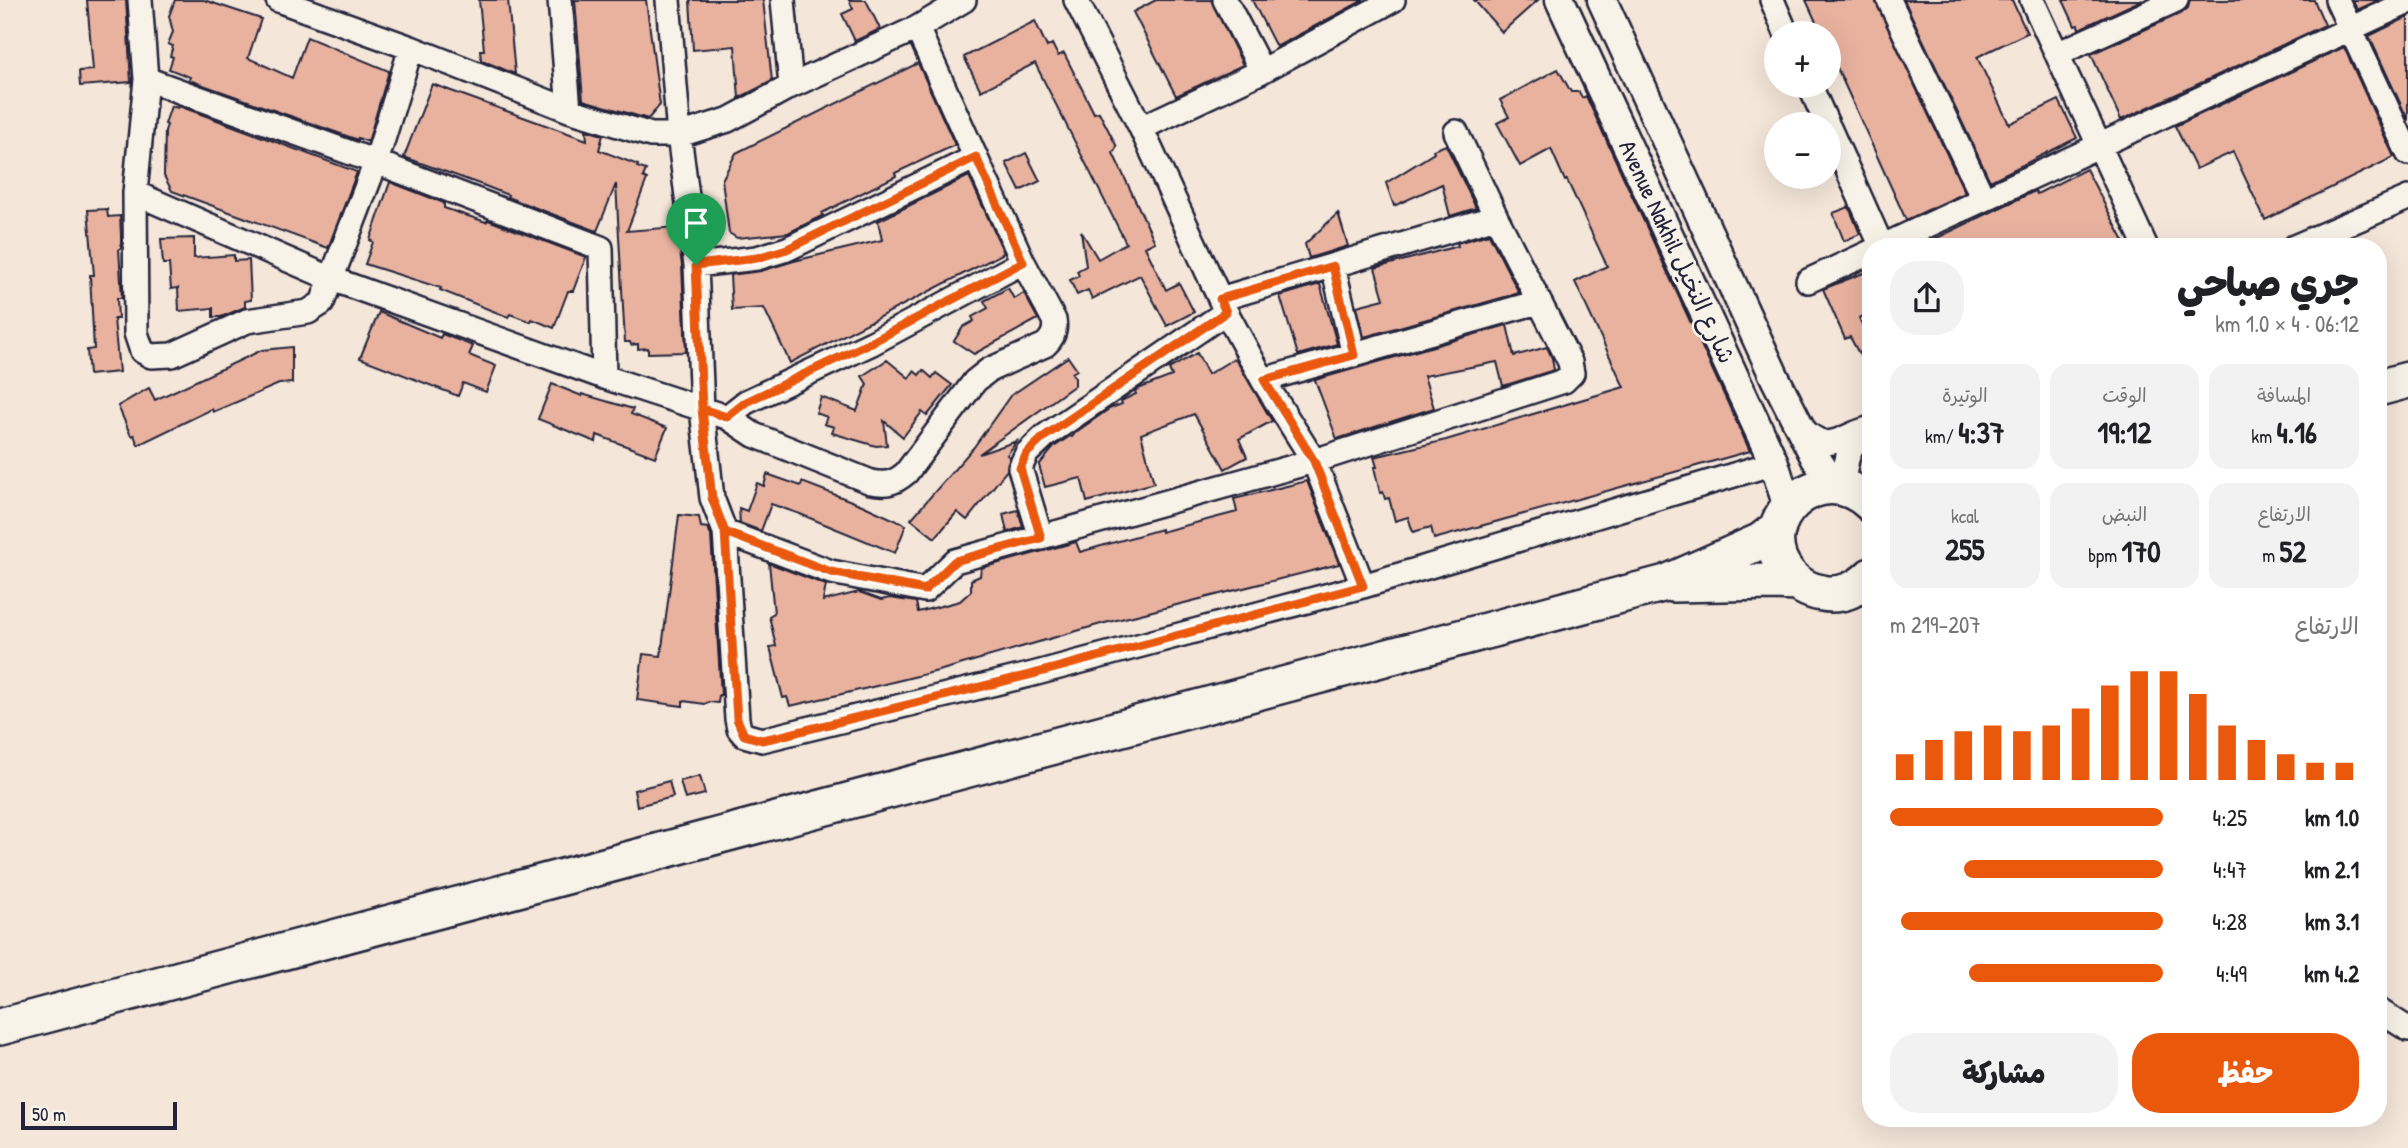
<!DOCTYPE html>
<html lang="ar">
<head>
<meta charset="utf-8">
<style>
  body { margin:0; font-family:"Patrick Hand","Playpen Sans Arabic",sans-serif; background:#f2f2f2; color:#202124; direction:rtl; height:100vh; display:flex; flex-direction:column; font-size:26px; white-space:nowrap }
  * { box-sizing:border-box; margin:0 }
  p { font-size:23px; color:#757577 }
  .icon { flex:none; width:38px; height:38px; fill:none; stroke:currentColor; stroke-width:2; stroke-linecap:round; stroke-linejoin:round }
  .map { position:relative; flex:1; overflow:hidden; direction:ltr }
  .sheet { position:absolute; left:1862px; top:238px; width:525px; height:889px; display:flex; flex-direction:column; background:#fff; border-radius:28px; box-shadow:0 7px 28px #0002; direction:rtl }
  .sheet>* { flex:none }
  .tools { position:absolute; left:1764px; top:21px; display:grid; gap:14px }
  .tools a { display:grid; place-items:center; width:77px; height:77px; border-radius:50%; background:#fff; box-shadow:0 7px 28px #0002; font-size:35px }
  .scale { position:absolute; left:21px; bottom:18px; width:156px; box-sizing:border-box; padding-left:7px; border:4px solid #22223b; border-top:0; font-size:19px; line-height:24px; white-space:nowrap; color:#22223b; -webkit-text-stroke:5px #f7f3e8; paint-order:stroke }
  .pin { position:absolute; display:grid; place-items:center; width:60px; height:60px; color:#fff; margin:-72px -30px; border-radius:50% 50% 50% 0; rotate:-45deg; box-shadow:0 0 7px #0007 }
  .pin .icon { rotate:45deg }
  .round { display:grid; place-items:center; flex:none; width:74px; height:74px; border-radius:28px; background:#f2f2f2 }
  .overview { display:flex; align-items:center; justify-content:space-between; height:119px; padding:0 28px }
  h1 { font-size:38px; font-weight:800; line-height:52px }
  .stats { display:grid; grid-template-columns:repeat(3,1fr); gap:10px; height:119px; padding:7px 28px }
  .stats div { display:grid; align-content:center; border-radius:18px; background:#f2f2f2; text-align:center }
  .stats b { font-size:30px; font-weight:800 }
  .stats small { font-size:19px; font-weight:400 }
  .stats p { font-size:19px }
  .chart { height:196px; padding:14px 28px }
  .chart p { display:flex; justify-content:space-between }
  .chart svg { width:100%; height:126px; margin-top:7px; stroke:#ea580c; stroke-width:6 }
  .button { display:flex; gap:14px; margin-top:auto; padding:14px 28px }
  .button a { flex:1; height:80px; border-radius:28px; background:#ea580c; color:#fff; font-size:28px; font-weight:800; line-height:80px; text-align:center }
  .button a+a { background:#f2f2f2; color:#202124 }
  ul { padding:0 28px; list-style:none; font-size:23px }
  li { display:grid; grid-template-columns:112px 84px 1fr; align-items:center; height:52px }
  li i { height:18px; border-radius:9px; background:#ea580c }
  .map>svg:first-child { display:block }
</style>
</head>
<body>
<div class="map">
<svg width="2408" height="1148" viewBox="0 0 2408 1148">
  <rect width="100%" height="100%" fill="#f4e6d9"/>
  <filter id="ink" filterUnits="userSpaceOnUse"><feTurbulence type="fractalNoise" baseFrequency=".0143" numOctaves="2"/><feDisplacementMap in="SourceGraphic" scale="14" xChannelSelector="R" yChannelSelector="G"/><feConvolveMatrix kernelMatrix="1 2 1 2 8 2 1 2 1" color-interpolation-filters="sRGB"/></filter>
  <g filter="url(#ink)">
    <!-- building -->
    <path fill="#e9b29f" stroke="#22223b" stroke-width="2" d="M87 0H126L131 82 80 86 79 71 93 70Z
      M175 0H204L261 19 248 58 292 78 307 37 389 71 368 142 358 138V140L189 80 190 77 169 69 173 57 170 56 173 46 168 44 173 32 169 16Z
      M479 0H508L515 74 481 60 480 50H484Z
      M575 0H646L660 105 648 119 583 100Z
      M690 0H763L772 81 739 98 735 46 693 50Z
      M849 0H866L880 29 855 41 842 14 853 9Z
      M1156 0H1211L1243 65 1176 96 1133 12Z
      M1252 0H1364L1276 47Z
      M1474 0H1538L1502 32Z
      M1806 0H1875L1965 193 1906 220 1829 50V33H1821Z
      M1904 0H2012L2027 33 1977 57 2009 124 2059 100 2077 138 1990 181Z
      M2063 0H2142L2079 29 2078 25 2075 26Z
      M2190 0H2314L2325 25 2121 120 2091 54 2182 13 2188 8Z
      M2353 0H2379L2357 10Z
      M2408 17V120L2369 36Z
      M1035 21 1047 47 1052 44 1058 56 1064 53 1094 113 1099 112 1117 147 1113 153 1155 242 1145 247 1166 290 1179 283 1194 312 1167 326 1140 275 1092 299 1088 290 1077 295 1070 280 1079 276 1077 271 1086 266 1081 231 1098 259 1126 243 1035 63 981 91 964 57Z
      M2344 47 2394 157 2265 220 2233 152 2196 169 2175 126Z
      M918 63 955 145 895 173 896 176 822 213 823 215 816 219 788 233 737 238 729 233 722 180 736 153Z
      M1558 69 1571 92H1579L1582 98 1586 96 1750 451 1434 539 1431 527 1413 532 1408 517 1395 521 1389 498 1385 499 1383 492 1380 493 1374 467H1377L1374 457 1446 440 1624 387 1575 282 1607 266 1567 180 1565 181 1551 149 1520 166 1497 123 1509 117 1500 100Z
      M432 84 587 140 586 130 603 135 599 150 638 165 637 167 646 170 643 177 647 179 627 231 677 227 682 266 686 352 648 353V348L638 349V344L631 345 630 342H625L616 184 597 231 507 197 508 195 485 186 404 157Z
      M171 106 178 108 179 106 357 172 328 248 172 191 164 176 165 131 167 125 165 124Z
      M1446 145 1476 208 1450 216 1442 184 1394 206 1386 183 1434 153 1433 150Z
      M1026 153 1040 181 1020 191 1006 163Z
      M2086 169 2127 247H1918L2035 191 2037 194Z
      M969 176 1004 253 790 363 764 308 732 310 730 275 761 271 794 261 882 240 878 221Z
      M390 182 444 203V208L486 222 488 220 586 257 573 291H568L554 328 532 319 531 322 510 314 508 317 440 290 441 288 365 264 373 242 370 240Z
      M1849 207 1860 234 1844 241 1833 213Z
      M107 209 108 217 120 216 121 234V248L119 249 122 298H117L118 319H114L119 372 89 375 87 350 94 349 90 275H94L88 210Z
      M1338 213 1348 246 1309 258 1305 244Z
      M1489 234 1519 293 1364 337 1357 306 1384 299 1375 268 1458 246 1457 243Z
      M194 238V258L234 255V261L249 260 251 300 245 301V307L221 317H213V308L179 311 178 288 171 289 169 264H163L161 239Z
      M1871 270V313L1859 318 1871 343V376L1850 337 1845 339 1823 289Z
      M1320 284 1337 344 1298 355 1280 296Z
      M1008 288 1014 299 1024 293 1038 319 974 354 954 341 963 327 974 321 972 317 988 308 984 301Z
      M379 312 440 338 442 334 473 346 469 355 496 366 486 392 463 383 458 396 360 358Z
      M1507 325 1514 356 1547 347 1552 358 1554 370 1503 386 1497 362 1424 376 1434 408 1337 439 1315 380Z
      M292 347V383L279 384 213 412 212 409 138 445 134 435 131 436 118 406 149 388 155 400 262 350Z
      M1197 353 1208 374 1235 358 1272 421 1239 439 1247 457 1225 469 1194 414 1141 434 1154 483 1087 502 1081 478 1045 487 1039 465 1054 447 1070 436 1072 437 1076 432 1109 409 1122 404 1121 401 1136 394 1135 391 1138 389 1172 376 1169 369Z
      M1068 357 1077 370 1072 373 1075 378V385L979 454 1017 441 1007 455 1010 457 1007 470 967 520 957 512 935 538 911 519 974 447 1010 396Z
      M887 360 909 378 914 371 919 375 923 370 932 378 936 373 952 385 927 416 922 412 903 437 884 421 887 445 876 446 832 433 834 427 824 424 827 417 816 413 821 397 857 411 867 384 862 376Z
      M552 384 582 396V394L633 409 631 414 667 428 655 457 597 435 596 442 538 419Z
      M767 474 801 486 802 482 862 505 906 525 895 553 800 514 771 504 761 531 740 523 739 508 747 511 757 483 764 486Z
      M1307 481 1339 564 1101 624 942 670 868 688 790 706 787 697 783 698 770 647 776 646 769 616 774 613 769 563 826 585 823 601 859 592 881 600 890 598 916 602 918 612 960 601 971 591V580L980 576 981 568 1076 542 1080 552 1161 529V532L1237 512 1234 499Z
      M1018 510 1023 527 1007 532 1003 514Z
      M679 515 699 517 701 527 708 528 711 535 721 695H719L718 703 708 702 705 704 683 701V706L637 700 643 654 661 656Z
      M700 776 705 794 685 799 680 781Z
      M669 781 673 797 637 806 634 790Z"/>
    <g fill="none" stroke-linecap="round" stroke-linejoin="round">
      <defs>
        <path id="minor" d="M140 0 146 79 135 193 136 333 142 351 151 356 172 355 247 321 308 312 322 303 376 162 411 48
          M278 0 411 48 569 110 651 135H679L728 120 791 86 917 28 964 0
          M560 0 569 110
          M668 0 679 135 696 265 702 409 712 498 725 532 737 719 739 729 744 735 762 740 1033 674 1363 586 1774 463
          M783 0 791 86
          M1076 0 1141 128 1226 312 1263 380 1314 461 1363 586
          M1225 0 1262 71
          M1772 0 1786 33
          M1889 0 1983 198
          M2032 0 2146 247
          M2337 0 2408 153
          M2057 54 2176 0
          M146 79 376 162 601 248 604 377
          M1810 86 1827 124
          M1141 128 1262 71 1393 0
          M1829 128 1882 247
          M135 193 332 279 604 377 727 417 754 435 871 482C887 485 894 483 906 473L975 381 989 370 1045 345C1053 338 1056 331 1054 320L1023 262 917 28
          M1881 247 2408 2
          M2294 247 2408 198
          M696 265 757 258 787 249 976 157
          M1333 266 1354 355
          M1808 281 1871 252
          M1220 299 1496 217
          M1263 380 1538 302
          M727 417 746 402 872 343 1023 262
          M1799 426C1831 457 1836 437 1871 428
          M1843 487C1846 462 1845 448 1867 433
          M725 532 831 572 925 590 955 561 1314 461 1564 381 1572 373 1570 362 1496 217 1456 132
          M1041 538 1020 468 1027 453 1045 436 1226 312
          M2378 1010 2408 1029"/>
        <path id="tertiary" d="M1560 0 1774 463 1788 507
          M1602 0 1775 378 1815 457 1834 486"/>
        <path id="primary" d="M2378 388 2408 380
          M1871 504C1820 453 1745 524 1789 575 1798 585 1809 591 1822 593 1840 597 1858 589 1871 576
          M1673 584 1773 582 1798 583
          M0 1027 1666 583 1761 541 1778 528"/>
      </defs>
      <!-- minor casing -->
      <use href="#minor" stroke="#22223b" stroke-width="28"/>
      <!-- tertiary casing -->
      <use href="#tertiary" stroke="#22223b" stroke-width="33"/>
      <!-- primary casing -->
      <use href="#primary" stroke="#22223b" stroke-width="40"/>
      <!-- minor -->
      <use href="#minor" stroke="#f7f3e8" stroke-width="23"/>
      <!-- tertiary -->
      <use href="#tertiary" stroke="#f7f3e8" stroke-width="28"/>
      <!-- primary -->
      <use href="#primary" stroke="#f7f3e8" stroke-width="35"/>
    </g>
  </g>
  <g fill="none" stroke-linecap="round" stroke-linejoin="round" filter="url(#ink)">
    <defs>
      <path id="route" d="M696 265 702 409 712 498 725 532 737 719 744 735 762 740 777 737 1033 674 1363 586 1314 461 1264 380 1354 355 1333 266 1220 299 1226 312 1045 436 1027 453 1020 468 1041 538 955 561 925 590 831 572 725 532 712 498 702 409 727 417 746 402 872 342 1023 262 976 157 787 249 757 258 696 265"/>
    </defs>
    <!-- route casing -->
    <use href="#route" stroke="#fff" stroke-width="14"/>
    <!-- route -->
    <use href="#route" stroke="#ea580c" stroke-width="9"/>
  </g>
  <g text-anchor="middle" stroke-width="5" stroke-linejoin="round" paint-order="stroke">
    <!-- street labels -->
    <g font-size="24" fill="#22223b" stroke="#f7f3e8">
      <text transform="translate(1677 252) rotate(65)" y="8">Avenue Nakhil شارع النخيل</text>
    </g>
  </g>
</svg>
<div class="tools">
<a>+</a>
<a>−</a>
</div>
<div class="scale">50 m</div>
<div class="pin" style="left:696px;top:265px;background:#1e9e55"><svg class="icon" aria-label="arrive" viewBox="0 0 24 24"><path d="M6 21V4h12l-3 4 3 4H6"/></svg></div>
<section class="sheet">
<div class="overview"><div><h1>جري صباحي</h1><p>06:12 · 4 × 1.0 km</p></div><a class="round"><svg class="icon" aria-label="share" viewBox="0 0 24 24"><path d="M12 15V3M7 8l5-5 5 5M5 13v7h14v-7"/></svg></a></div>
<div class="stats">
<div><p>المسافة</p><b>4.16<small> km</small></b></div>
<div><p>الوقت</p><b>19:12</b></div>
<div><p>الوتيرة</p><b>4:37<small> /km</small></b></div>
</div>
<div class="stats">
<div><p>الارتفاع</p><b>52<small> m</small></b></div>
<div><p>النبض</p><b>170<small> bpm</small></b></div>
<div><p>kcal</p><b>255</b></div>
</div>
<div class="chart"><p><span>الارتفاع</span>207–219 m</p>
<svg viewBox="0 0 160 44" preserveAspectRatio="none"><path d="M5 44V35M15 44V30M25 44V27M35 44V25M45 44V27M55 44V25M65 44V19M75 44V11M85 44V6M95 44V6M105 44V14M115 44V25M125 44V30M135 44V35M145 44V38M155 44V38"/></svg>
</div>
<ul>
<li><b>1.0 km</b>4:25<i style="width:100%"></i></li>
<li><b>2.1 km</b>4:47<i style="width:73%"></i></li>
<li><b>3.1 km</b>4:28<i style="width:96%"></i></li>
<li><b>4.2 km</b>4:49<i style="width:71%"></i></li>
</ul>
<div class="button"><a>حفظ</a><a>مشاركة</a></div>
</section>
</div>
</body>
</html>
